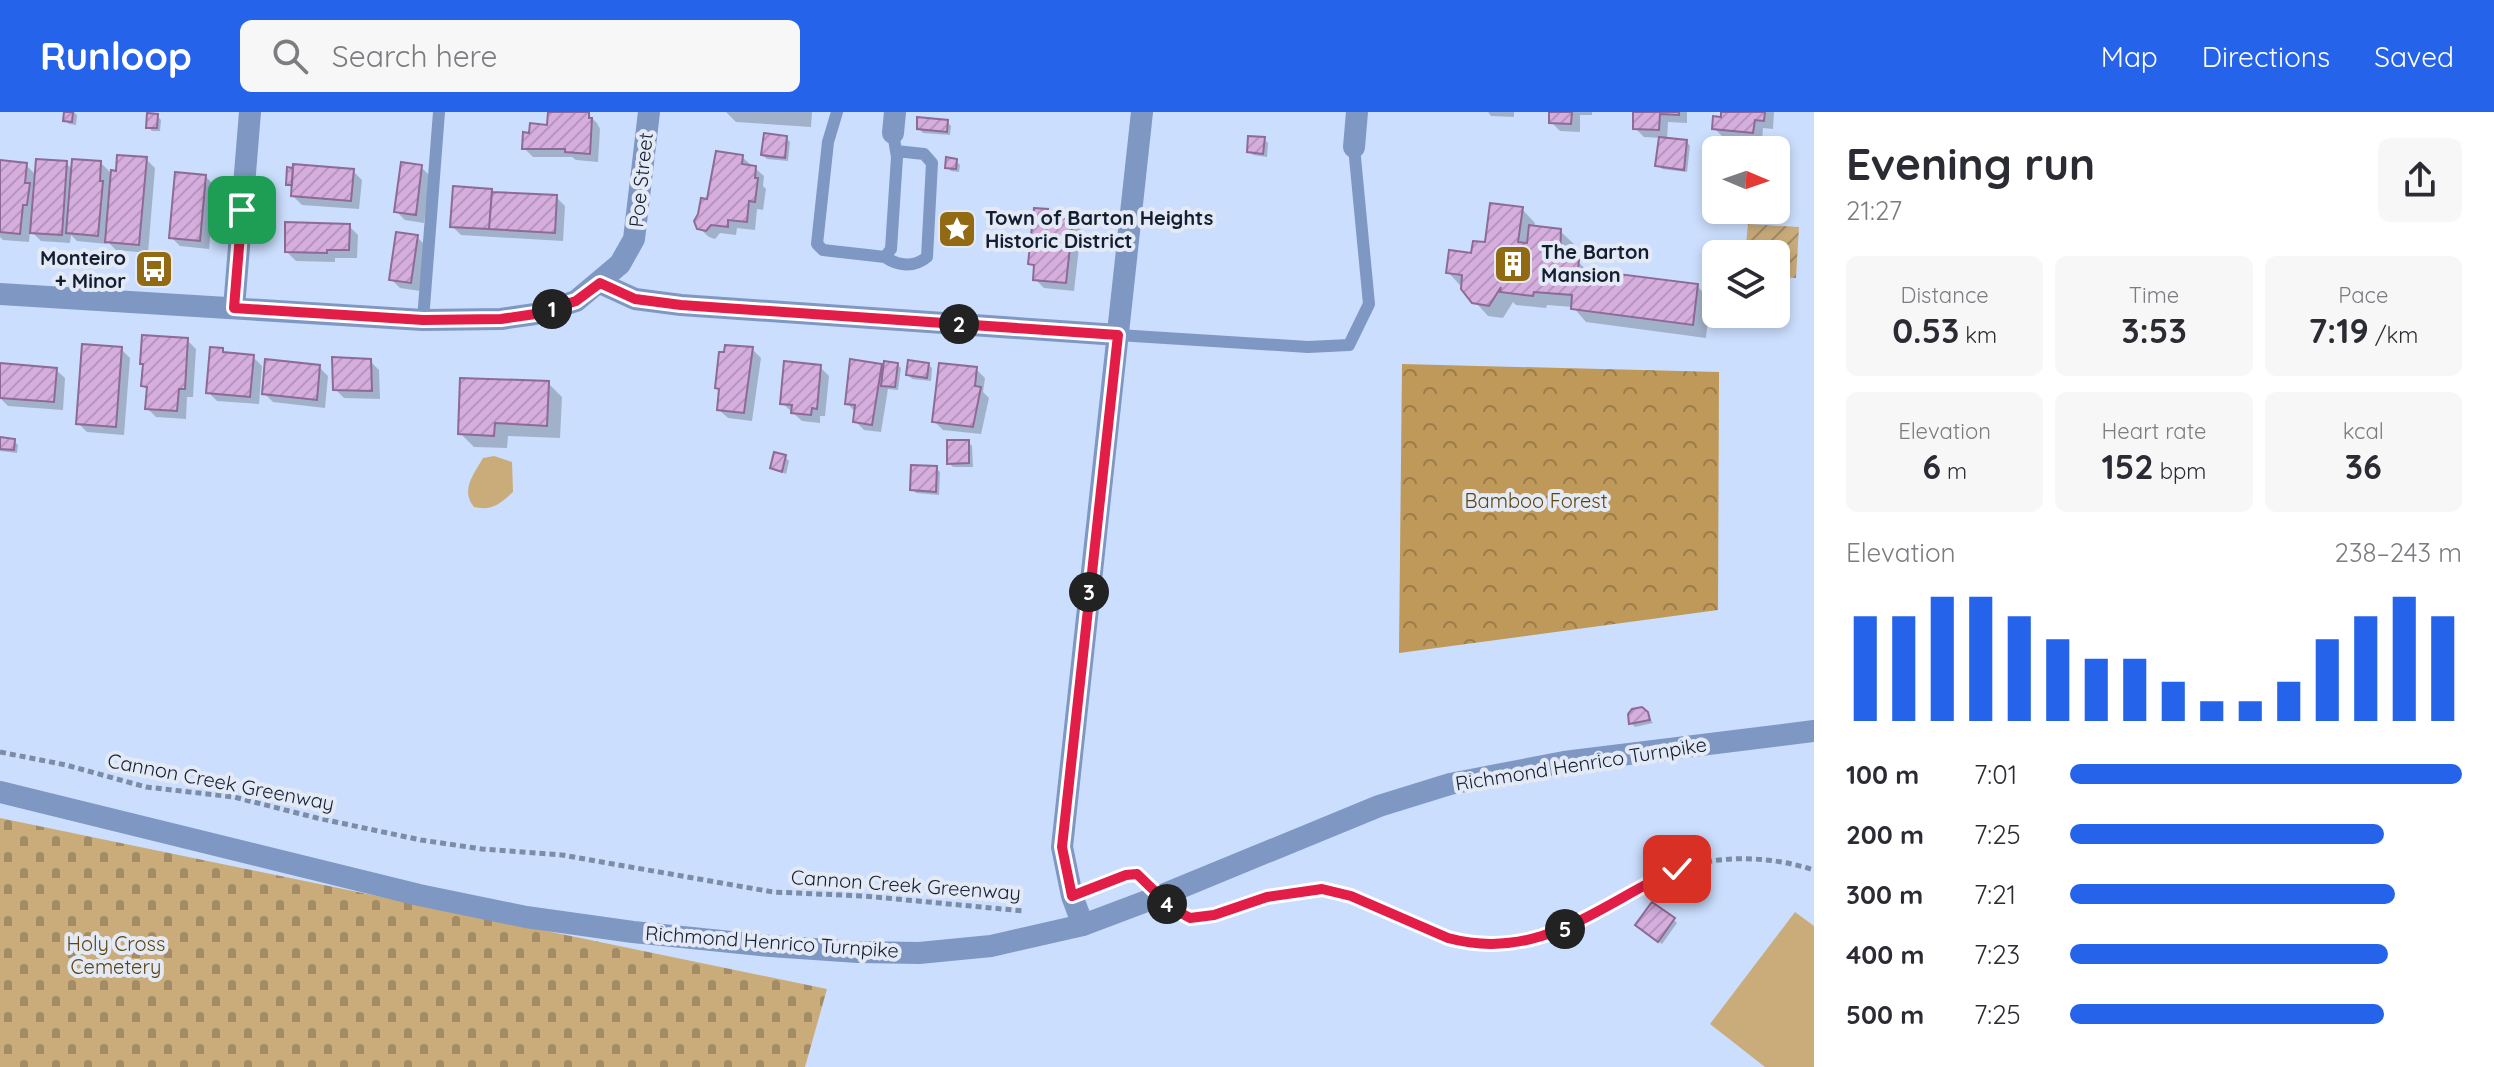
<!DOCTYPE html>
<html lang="en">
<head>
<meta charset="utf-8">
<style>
  body { margin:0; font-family:Quicksand,sans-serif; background:#f7f7f7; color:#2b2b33; height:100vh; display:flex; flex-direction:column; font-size:30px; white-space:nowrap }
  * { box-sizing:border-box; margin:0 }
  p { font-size:26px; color:#7c7c81 }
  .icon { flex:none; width:44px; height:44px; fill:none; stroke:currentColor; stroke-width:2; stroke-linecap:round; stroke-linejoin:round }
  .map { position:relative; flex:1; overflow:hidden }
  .side { display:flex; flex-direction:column; background:#fff; width:680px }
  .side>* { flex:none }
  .needle { width:52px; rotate:92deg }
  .buttons { position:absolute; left:1702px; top:24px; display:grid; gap:16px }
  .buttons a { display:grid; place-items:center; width:88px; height:88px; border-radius:12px; background:#fff; box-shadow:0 4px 12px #0003; font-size:40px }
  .pin { position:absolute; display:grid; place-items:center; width:68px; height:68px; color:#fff; margin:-34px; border-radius:16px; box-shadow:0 4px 12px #0006 }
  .km { position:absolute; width:40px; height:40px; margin:-20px; border-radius:50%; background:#222; color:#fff; font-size:22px; line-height:40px; text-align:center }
  .round { display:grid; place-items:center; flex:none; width:84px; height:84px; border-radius:12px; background:#f7f7f7 }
  .summary { display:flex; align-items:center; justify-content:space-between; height:136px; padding:0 32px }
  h1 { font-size:44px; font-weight:800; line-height:60px }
  .figures { display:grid; grid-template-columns:repeat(3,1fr); gap:12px; height:136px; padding:8px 32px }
  .figures div { display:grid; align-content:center; border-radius:12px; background:#f7f7f7; text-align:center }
  .figures b { font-size:34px; font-weight:800 }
  .figures small { font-size:22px; font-weight:400 }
  .figures p { font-size:22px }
  .chart { height:224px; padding:16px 32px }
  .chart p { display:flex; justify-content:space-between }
  .chart svg { width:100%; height:144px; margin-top:8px; stroke:#2563eb; stroke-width:6 }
  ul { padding:0 32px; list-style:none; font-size:26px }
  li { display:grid; grid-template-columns:128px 96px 1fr; align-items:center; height:60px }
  li i { height:20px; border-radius:10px; background:#2563eb }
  header { display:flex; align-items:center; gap:48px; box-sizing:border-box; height:112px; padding:0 40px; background:#2563eb; color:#fff }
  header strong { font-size:38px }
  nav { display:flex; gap:44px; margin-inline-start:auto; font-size:28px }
  .search { width:560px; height:72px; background:#f7f7f7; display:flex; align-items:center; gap:20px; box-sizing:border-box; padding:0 28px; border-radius:12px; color:#7c7c81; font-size:30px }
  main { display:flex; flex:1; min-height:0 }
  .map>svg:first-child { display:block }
</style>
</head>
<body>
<header>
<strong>Runloop</strong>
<div class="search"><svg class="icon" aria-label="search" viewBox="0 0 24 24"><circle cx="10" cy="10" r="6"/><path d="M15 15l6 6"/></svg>Search here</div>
<nav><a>Map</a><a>Directions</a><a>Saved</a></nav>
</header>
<main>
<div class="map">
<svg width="1814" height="955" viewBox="0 0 1814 955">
  <defs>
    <pattern id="forest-crowns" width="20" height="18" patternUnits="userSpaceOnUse" patternTransform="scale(2)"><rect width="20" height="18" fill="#be9959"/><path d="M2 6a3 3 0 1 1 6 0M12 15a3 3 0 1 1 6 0" fill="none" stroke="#997c4a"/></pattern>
    <pattern id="cemetery-stones" width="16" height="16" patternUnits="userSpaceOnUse" patternTransform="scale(2)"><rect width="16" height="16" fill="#caac7b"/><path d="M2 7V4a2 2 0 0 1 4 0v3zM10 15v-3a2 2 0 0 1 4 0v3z" fill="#a38b65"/></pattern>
    <pattern id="garden-furrows" width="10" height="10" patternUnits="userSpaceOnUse" patternTransform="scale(2)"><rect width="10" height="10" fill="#caac7b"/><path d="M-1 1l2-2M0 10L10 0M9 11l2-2" fill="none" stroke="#a38b65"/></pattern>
    <pattern id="building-hatch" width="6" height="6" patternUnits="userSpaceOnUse" patternTransform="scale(2)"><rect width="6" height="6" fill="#d6aede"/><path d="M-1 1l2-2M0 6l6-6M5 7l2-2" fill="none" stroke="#b795bf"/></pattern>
  </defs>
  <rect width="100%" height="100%" fill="#cbdefd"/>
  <!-- forest -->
  <path fill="url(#forest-crowns)" d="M1402 252 1719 260 1718 498 1399 541Z"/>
  <!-- cemetery -->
  <path fill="url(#cemetery-stones)" d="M0 706 827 877 805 955H0Z"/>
  <!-- park -->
  <path fill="#caac7b" d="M494 344 512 350 513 380C500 392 492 399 474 395 460 378 474 362 483 346Z
    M1795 800 1814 814V955H1765L1710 912Z"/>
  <!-- garden -->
  <path fill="url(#garden-furrows)" d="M1748 112 1799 115 1796 166 1776 165V142H1745Z"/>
  <!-- shadow -->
  <path fill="#0003" d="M66 0H74L77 3 76 13 69 12 65 8Z
    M550 0 588 2 597 11 600 17 598 50 576 48 572 45H533L524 36 549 15Z
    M726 0H812L811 15 736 10Z
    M1488 0H1514V5L1491 4Z
    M1549 0H1592V3H1580V20L1560 19 1551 10Z
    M1635 0H1687V11L1668 10 1667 28 1687 30 1690 34 1687 60 1662 57 1658 53 1661 26 1644 25 1635 16Z
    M1723 0H1774L1773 17 1763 16 1762 29 1723 25 1714 16 1723 7Z
    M157 4 161 8 160 19H152L148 15Z
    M947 10 951 14 950 23 923 21 919 17Z
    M786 26 790 30 788 49 767 47 763 43Z
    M1264 27 1268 31 1267 45 1253 43 1249 39Z
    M742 45 764 64 763 74 766 77 763 98 757 97 755 118 737 116 736 123 720 121 715 127 709 125 699 116 709 89Z
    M146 47 155 56 148 141 116 138 107 129V132L77 129 71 123 70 131 41 129 30 118 29 130 3 128 0 125V56L26 53 36 63 66 51 73 58 101 51 113 63Z
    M956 49 960 53 959 60 951 59 947 55Z
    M421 55 430 64 424 111 405 108 396 99Z
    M353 59 362 68 359 97 302 93 293 84 292 76 288 72Z
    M206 65 214 73 209 137 180 134 171 125Z
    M491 79 494 82 556 85 565 94 563 129 461 123 452 114Z
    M1522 97 1535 111 1534 116 1560 119 1574 132 1573 149 1578 150 1589 160 1697 174 1710 188 1706 226 1586 210 1573 195 1547 193 1546 196 1516 193 1513 190 1503 206 1488 204 1448 160 1486 133Z
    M1047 99 1056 108 1072 110 1081 118 1074 179 1044 176 1035 167 1036 157 1030 151Z
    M349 114 358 123 357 146H335V150L296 149 287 140Z
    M417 125 426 134 420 179 400 176 391 167Z
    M187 228 196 237 193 285H187L186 307 156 305 147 296 149 279 143 274 145 254 142 251Z
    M121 237 130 246 124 323 87 320 78 311Z
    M752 237 761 246 752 309 728 306 719 298 721 279 717 275Z
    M222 238 227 243 253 245 262 254 259 292 217 289 208 280Z
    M370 249 379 258 380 287 344 286 335 277Z
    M897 252 901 256 898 278 888 277 881 320 864 318 855 309 856 301 847 291 881 254 885 257Z
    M928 252 932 256 931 269 912 267 908 263Z
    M319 255 328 264 325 296 273 290 264 281Z
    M820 255 829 264 825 304H820V311L802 309 782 291Z
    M976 257 985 266 983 280 989 286 981 322 943 318 934 309Z
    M56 258 65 266 63 298 8 294 0 286V272Z
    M548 271 562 285 560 326 508 324 507 336 474 335 460 321Z
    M0 327 14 329 18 333 17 341 0 339Z
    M968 330 972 334 973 355H953L949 351Z
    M785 345 789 349 786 362 772 355Z
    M936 356 940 360 939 383 916 381 912 377Z
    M1642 597 1653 611 1635 615 1631 611Z
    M1673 807 1677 811 1662 832 1641 817Z"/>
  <!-- building -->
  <path fill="url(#building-hatch)" stroke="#8e6a96" stroke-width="2" d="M64 0H73L72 10 63 9Z
    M548 0H589V6H592L590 42 565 40V37H522L523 20 529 21 530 11 547 13Z
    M1549 0H1572L1571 12 1549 11Z
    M1633 0H1679V3L1660 2 1659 18 1633 17Z
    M1721 0H1765L1764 9 1755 8 1753 21 1712 17 1713 4 1721 5Z
    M147 1 158 2 157 16H146Z
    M917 5 948 8 947 20 917 17Z
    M764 21 787 24 785 46 761 43Z
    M1248 24 1265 25 1263 42 1247 40Z
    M1659 25 1687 28 1684 58 1655 54Z
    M716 39 743 43 742 52 756 54 755 66H758L755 90 749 89 747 110 728 108V115L711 113 706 119 697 117 694 109 698 102 701 86 707 87Z
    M117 43 147 45 139 133 105 130 111 58 116 59Z
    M946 45 957 47 956 57 945 56Z
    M36 47 67 49 62 123 30 121Z
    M72 47 101 49 100 69H103L98 124 66 121Z
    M0 48 27 51 25 71H30L27 93H23L20 122 0 120Z
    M401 50 422 53 416 103 394 100Z
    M293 52 354 57 351 89 291 84Z
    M287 55 293 56 292 73H286Z
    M175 60 206 63 200 129 169 126Z
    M453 74 492 77 489 117 450 115Z
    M492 80 557 83 555 121 489 117Z
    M1490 91 1523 95 1518 130 1527 131 1529 113 1561 117 1560 145 1579 148 1578 157 1698 172 1693 213 1571 197 1572 183 1534 180 1533 184 1500 180 1501 175 1489 194 1472 191 1461 177 1462 163 1446 161 1449 138 1471 141 1473 129 1485 130Z
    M1034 96 1048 97 1046 104 1073 108 1066 171 1033 168 1034 153 1028 152Z
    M285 110 350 112 349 138H327V141L285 140Z
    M396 120 418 123 411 171 389 168Z
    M142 223 188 226 185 277H179L177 299 145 297 147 275 141 274 143 252H140Z
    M82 232 122 235 116 315 76 312Z
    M725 233 753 235 744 301 717 298 719 277 715 276 719 240H724Z
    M210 235 223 236V240L254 243 250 285 206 281Z
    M332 245 371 247 372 279 333 278Z
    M265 247 320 253 317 288 262 282Z
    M850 247 882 252 872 313 853 310 855 293 845 292Z
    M908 248 929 251 927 266 906 263Z
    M784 249 821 253 817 297 812 296 811 303 791 301 792 293 780 292Z
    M884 249 898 251 895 275 881 274Z
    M0 251 57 256 54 290 0 286Z
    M939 251 977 255 975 274 981 275 973 315 932 310Z
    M460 266 549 269 547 314 495 311 494 324 458 322Z
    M0 325 15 327 14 338 0 337Z
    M947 328H969V351L947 352Z
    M774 340 786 343 782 360 770 356Z
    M911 353 937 354 936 380 910 378Z
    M1642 595 1648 600 1650 608 1629 612 1628 602 1632 597Z
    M1652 790 1675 806 1658 830 1635 813Z"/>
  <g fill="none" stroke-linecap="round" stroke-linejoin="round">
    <!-- path -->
    <path stroke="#7c8ca6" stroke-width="5" stroke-dasharray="6 4" stroke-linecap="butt" d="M0 640 66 653 146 675 234 685 317 706 421 728 482 737 562 743 773 780 864 784 1024 799
      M1094 775 1133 761 1143 767
      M1179 801 1198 807 1267 785 1322 777 1351 784 1448 826C1492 838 1545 830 1585 808 1615 791 1643 770 1676 758 1719 742 1771 744 1814 758"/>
    <!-- service -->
    <path stroke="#7f98c3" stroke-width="12" d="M837 0 828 30 817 132 823 138 885 145 891 137 897 45 893 21
      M885 145C898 154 914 156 927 145L932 51 924 42 896 39
      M423 208 439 0
      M1118 223 1308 235 1349 233 1369 192 1354 35"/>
    <!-- minor -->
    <path stroke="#7f98c3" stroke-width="22" d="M893 21 895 0
      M1354 35 1357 0
      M600 171 635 187 681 193 1118 223
      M234 196 250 0
      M1083 813 1072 784 1062 735 1142 0"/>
    <!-- tertiary -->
    <path stroke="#7f98c3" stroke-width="22" d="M0 182 423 208 501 207 535 202 576 189 620 152 634 127 649 0
      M0 680 419 783 526 805 633 820 770 834 858 840 919 841 991 834 1083 813 1160 784 1379 694 1450 672 1564 650 1814 619"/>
  </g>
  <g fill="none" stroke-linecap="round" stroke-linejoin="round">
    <defs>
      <path id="route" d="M242 98 234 196 423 208 501 207 535 202 576 189 600 171 635 187 681 193 1118 223 1062 735 1072 784 1126 763 1137 762 1172 796 1190 806 1214 803 1267 785 1322 777 1351 784 1448 826C1540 851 1600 792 1677 757"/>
    </defs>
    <!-- route casing -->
    <use href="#route" stroke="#fff" stroke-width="16"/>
    <!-- route -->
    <use href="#route" stroke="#e11d48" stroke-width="10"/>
  </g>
  <!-- icons -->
  <defs>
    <symbol id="sight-square" viewBox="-11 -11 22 22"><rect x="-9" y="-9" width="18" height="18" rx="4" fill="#936a14" stroke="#e4eaf5"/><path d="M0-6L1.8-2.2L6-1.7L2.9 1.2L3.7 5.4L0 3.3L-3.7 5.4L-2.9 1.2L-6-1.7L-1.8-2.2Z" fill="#fff"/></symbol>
    <symbol id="building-square" viewBox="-11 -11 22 22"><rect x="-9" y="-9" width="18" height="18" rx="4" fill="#936a14" stroke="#e4eaf5"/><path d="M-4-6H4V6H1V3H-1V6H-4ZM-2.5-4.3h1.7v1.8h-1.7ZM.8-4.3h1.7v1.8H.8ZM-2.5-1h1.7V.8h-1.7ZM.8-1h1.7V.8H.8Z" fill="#fff"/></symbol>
    <symbol id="bus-square" viewBox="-11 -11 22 22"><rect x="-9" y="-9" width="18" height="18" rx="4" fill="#936a14" stroke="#e4eaf5"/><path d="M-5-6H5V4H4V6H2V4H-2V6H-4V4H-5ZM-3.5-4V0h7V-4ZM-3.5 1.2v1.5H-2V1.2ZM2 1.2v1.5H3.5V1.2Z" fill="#fff"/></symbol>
  </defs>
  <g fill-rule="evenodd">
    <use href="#sight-square" x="935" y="95" width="44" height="44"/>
    <use href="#building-square" x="1491" y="130" width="44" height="44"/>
    <use href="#bus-square" x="132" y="135" width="44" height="44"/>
  </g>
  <g text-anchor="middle" stroke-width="8" stroke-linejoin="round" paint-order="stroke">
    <!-- street labels -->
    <g font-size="20" fill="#131e31" stroke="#e4eaf5">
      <text transform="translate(641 68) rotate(-84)" y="7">Poe Street</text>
      <text transform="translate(1581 652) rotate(-9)" y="7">Richmond Henrico Turnpike</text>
      <text transform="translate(221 670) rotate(11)" y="7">Cannon Creek Greenway</text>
      <text transform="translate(906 773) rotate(4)" y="7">Cannon Creek Greenway</text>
      <text transform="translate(772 830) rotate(4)" y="7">Richmond Henrico Turnpike</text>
    </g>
    <!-- poi labels -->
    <g font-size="20" font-weight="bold" fill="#131e31" stroke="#e4eaf5" text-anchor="start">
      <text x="985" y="113">Town of Barton Heights<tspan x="985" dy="23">Historic District</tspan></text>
      <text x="1541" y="147">The Barton<tspan x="1541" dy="23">Mansion</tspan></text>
      <text x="126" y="153" text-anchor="end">Monteiro<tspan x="126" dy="23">+ Minor</tspan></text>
    </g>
    <!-- park labels -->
    <g font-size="20" fill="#5e4411" stroke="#e4eaf5">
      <text x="1536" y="396">Bamboo Forest</text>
      <text x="116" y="839">Holy Cross<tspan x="116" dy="23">Cemetery</tspan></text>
    </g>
  </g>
</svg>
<div class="buttons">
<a><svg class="needle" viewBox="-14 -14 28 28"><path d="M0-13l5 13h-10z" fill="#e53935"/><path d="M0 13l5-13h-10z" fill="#7c7c81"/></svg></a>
<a><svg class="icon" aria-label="layers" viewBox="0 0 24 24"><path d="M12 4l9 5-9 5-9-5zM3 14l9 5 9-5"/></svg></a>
</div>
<div class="pin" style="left:242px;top:98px;background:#1e9e55"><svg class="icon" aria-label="arrive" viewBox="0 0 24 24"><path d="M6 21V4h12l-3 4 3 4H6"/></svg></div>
<div class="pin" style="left:1677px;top:757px;background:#d93025"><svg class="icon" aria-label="check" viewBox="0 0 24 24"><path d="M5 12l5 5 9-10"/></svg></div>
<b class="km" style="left:552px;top:197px">1</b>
<b class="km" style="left:959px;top:212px">2</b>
<b class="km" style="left:1089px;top:480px">3</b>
<b class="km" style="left:1167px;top:792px">4</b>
<b class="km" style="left:1565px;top:817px">5</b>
</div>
<section class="side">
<div class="summary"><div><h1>Evening run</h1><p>21:27</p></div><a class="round"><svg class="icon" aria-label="share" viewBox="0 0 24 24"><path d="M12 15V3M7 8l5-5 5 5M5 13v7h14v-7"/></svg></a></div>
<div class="figures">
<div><p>Distance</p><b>0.53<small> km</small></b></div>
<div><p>Time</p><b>3:53</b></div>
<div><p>Pace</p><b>7:19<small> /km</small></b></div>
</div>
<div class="figures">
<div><p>Elevation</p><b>6<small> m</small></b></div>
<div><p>Heart rate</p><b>152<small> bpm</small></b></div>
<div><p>kcal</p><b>36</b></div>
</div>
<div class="chart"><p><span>Elevation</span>238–243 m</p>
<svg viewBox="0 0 160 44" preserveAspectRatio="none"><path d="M5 44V12M15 44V12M25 44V6M35 44V6M45 44V12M55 44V19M65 44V25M75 44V25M85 44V32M95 44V38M105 44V38M115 44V32M125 44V19M135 44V12M145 44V6M155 44V12"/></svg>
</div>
<ul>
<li><b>100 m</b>7:01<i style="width:100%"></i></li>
<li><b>200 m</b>7:25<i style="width:80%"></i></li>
<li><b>300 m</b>7:21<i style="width:83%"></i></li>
<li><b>400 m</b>7:23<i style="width:81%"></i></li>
<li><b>500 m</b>7:25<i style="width:80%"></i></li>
</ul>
</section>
</main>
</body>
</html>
